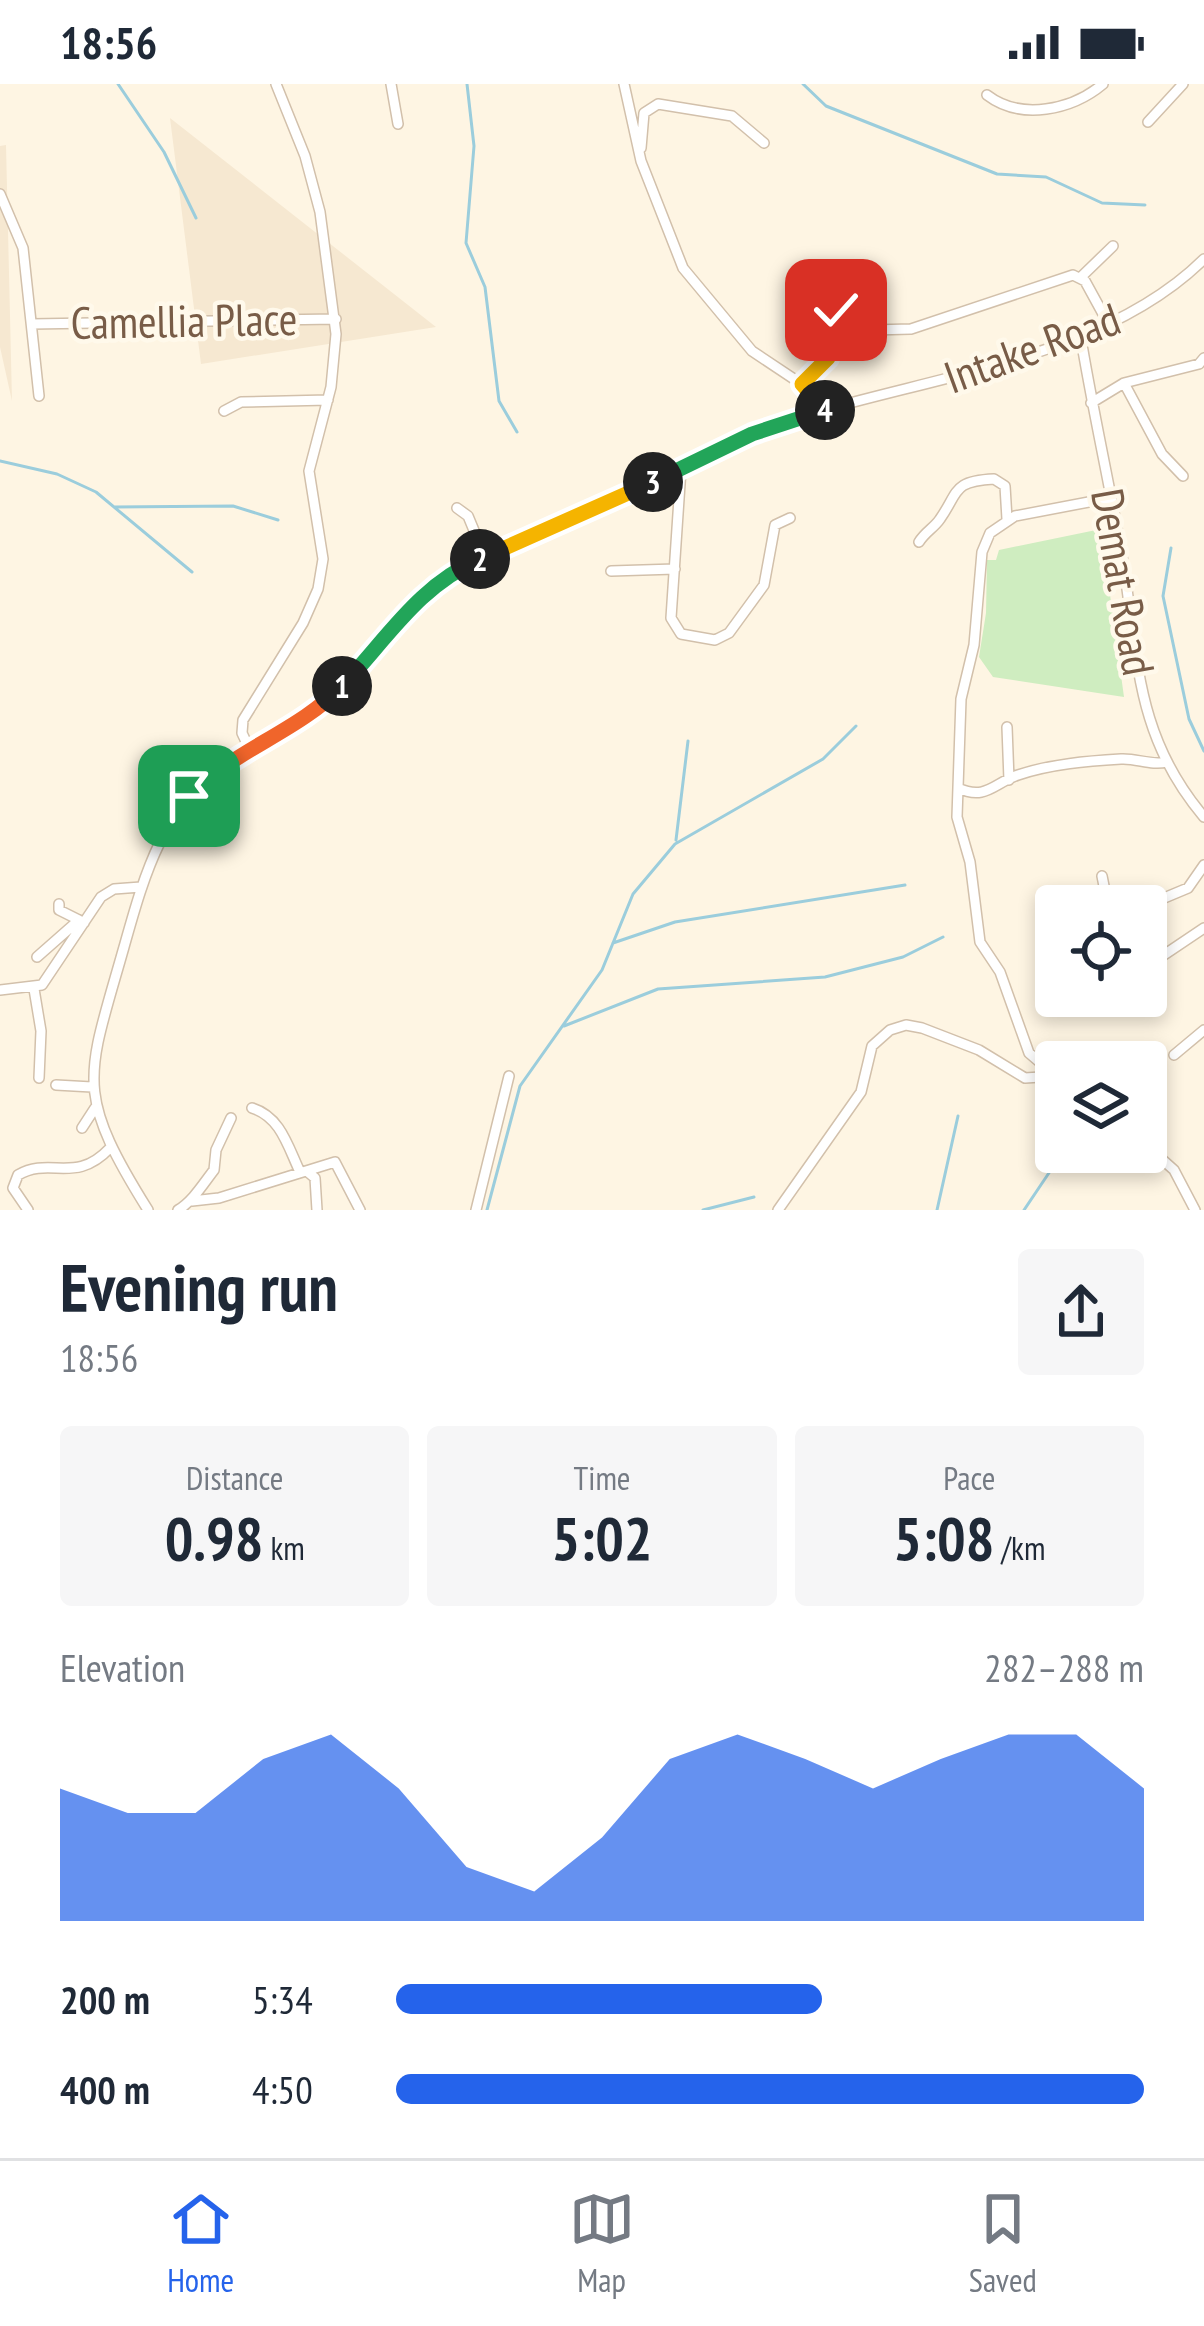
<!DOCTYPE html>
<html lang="en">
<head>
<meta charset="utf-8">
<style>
  body { margin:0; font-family:"PT Sans Narrow",sans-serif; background:#f6f6f7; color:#1f2937; height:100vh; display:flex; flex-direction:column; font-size:45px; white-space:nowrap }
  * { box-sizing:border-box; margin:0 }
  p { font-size:39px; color:#747a83 }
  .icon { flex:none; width:66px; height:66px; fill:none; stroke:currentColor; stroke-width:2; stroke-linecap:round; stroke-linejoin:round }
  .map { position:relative; height:1126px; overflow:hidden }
  .sheet { display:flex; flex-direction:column; background:#fff; flex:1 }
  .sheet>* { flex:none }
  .buttons { position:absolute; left:1035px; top:801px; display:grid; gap:24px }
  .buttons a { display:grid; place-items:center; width:132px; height:132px; border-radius:12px; background:#fff; box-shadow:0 6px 18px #0003; font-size:60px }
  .pin { position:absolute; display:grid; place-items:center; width:102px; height:102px; color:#fff; margin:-51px; border-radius:24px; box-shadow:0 6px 18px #0006 }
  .km { position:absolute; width:60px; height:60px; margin:-30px; border-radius:50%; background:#222; color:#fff; font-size:33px; line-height:60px; text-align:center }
  .round { display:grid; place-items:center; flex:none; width:126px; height:126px; border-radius:12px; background:#f6f6f7 }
  .head { display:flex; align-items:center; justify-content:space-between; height:204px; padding:0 60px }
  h1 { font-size:66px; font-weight:800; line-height:90px }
  .metrics { display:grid; grid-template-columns:repeat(3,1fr); gap:18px; height:204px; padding:12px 60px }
  .metrics div { display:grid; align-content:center; border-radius:12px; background:#f6f6f7; text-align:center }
  .metrics b { font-size:60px; font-weight:800 }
  .metrics small { font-size:33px; font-weight:400 }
  .metrics p { font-size:33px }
  .chart { height:336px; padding:24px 60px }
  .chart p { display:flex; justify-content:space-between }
  .chart svg { width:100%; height:216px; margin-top:12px; fill:#2563eb; opacity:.7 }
  ul { padding:0 60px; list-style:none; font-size:39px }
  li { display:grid; grid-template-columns:192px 144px 1fr; align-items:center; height:90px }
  li i { height:30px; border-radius:15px; background:#2563eb }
  .status { display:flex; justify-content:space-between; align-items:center; height:84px; padding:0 60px; background:#fff; direction:ltr }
  .status svg { height:33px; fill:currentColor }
  .tab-bar { display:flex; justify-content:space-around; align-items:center; height:168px; border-top:3px solid #e0e1e3; background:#fff; font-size:33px; color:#747a83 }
  .tab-bar a { display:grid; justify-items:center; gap:6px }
  .tab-bar .selected { color:#2563eb }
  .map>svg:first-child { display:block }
</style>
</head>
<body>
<div class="status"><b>18:56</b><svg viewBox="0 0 49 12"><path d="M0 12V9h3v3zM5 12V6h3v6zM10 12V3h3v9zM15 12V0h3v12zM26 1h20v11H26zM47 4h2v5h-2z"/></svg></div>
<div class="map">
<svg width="1204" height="1126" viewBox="0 0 1204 1126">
  <rect width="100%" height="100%" fill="#fef5e3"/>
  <!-- residential -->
  <path fill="#f6e8d1" d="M170 34 436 243 201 280Z
    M6 61 12 317 0 263V62Z"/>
  <!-- green -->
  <path fill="#cfedc0" d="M1101 445 1124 613 993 593 979 573 986 529 987 476H996L999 466Z"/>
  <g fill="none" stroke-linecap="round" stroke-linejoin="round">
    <!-- stream -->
    <path stroke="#9bcddc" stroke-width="3" d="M118 0 164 68 196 134
      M467 0 474 62 466 159 485 203 499 317 517 348
      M803 0 826 22 997 90 1046 93 1102 119 1145 121
      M0 377 57 390 96 408 192 488
      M114 423 233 422 278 436
      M1171 464 1163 512 1189 635 1204 667
      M676 756 688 657
      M613 859 675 838 905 801
      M564 942 658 905 825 893 903 873 943 853
      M487 1126 520 1002 602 886 633 810 675 760 823 675 856 642
      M703 1126 754 1113
      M937 1126 958 1032
      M1024 1126 1063 1068"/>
    <defs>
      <path id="minor" d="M391 0 398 40
        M624 0 641 77 683 184 752 267 812 307 826 329
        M987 11C1021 37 1072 26 1103 0
        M1148 38 1183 0
        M641 64 644 29 658 20 732 32 764 59
        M0 110 23 164 39 312
        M1081 193 1113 162
        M823 223 872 246 911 245 1073 191 1085 197 1108 239
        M32 240 336 235
        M1080 249C1092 322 1108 393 1121 466 1139 568 1132 648 1204 733
        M1124 299 1162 370 1183 392
        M802 300 828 274 835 255 872 246
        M1091 319 1124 299 1199 280 1204 274
        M224 327 241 318 328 316
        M681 385 671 534 681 550 715 556 729 549 764 501 775 441 790 434
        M457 424 468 432 485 473
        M919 458C925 448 934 444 940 435 959 408 952 397 994 395L1005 402 1007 435
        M611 487 675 485
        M1007 643 1009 696
        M249 664 242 649 243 636 303 539 318 505 323 475 309 387 331 303 336 250 320 128 305 72 276 0
        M958 704C986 717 994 699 1018 691 1051 680 1088 677 1121 675 1137 674 1151 682 1167 678
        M1102 792 1108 822
        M59 820V826L79 836
        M1145 822 1188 804 1204 781
        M37 873 79 836 84 839
        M1146 883 1204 844
        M34 905 41 947 39 994
        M0 906 42 901 101 813 114 805 141 803
        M1111 923 1113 912
        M1174 971 1204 946
        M1056 992 1029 969 1000 888 980 858 970 778 957 733 961 615 974 561 982 468 990 449 1015 432 1110 414
        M56 1001 92 1003
        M252 1024C281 1033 288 1063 300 1088
        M82 1044 95 1024
        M1146 1061 1174 1086 1195 1126
        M309 1089 315 1094 317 1126
        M192 1117 219 1114 335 1078 360 1126
        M28 1126 13 1104 18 1091C51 1072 75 1101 110 1064
        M148 1126C73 1006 87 994 124 863 144 792 163 721 228 678 263 654 303 637 335 609 369 579 390 537 425 508 480 462 571 434 637 405 681 386 723 360 768 344 905 294 1096 282 1204 175
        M178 1126C193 1117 203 1100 214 1086L216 1066 231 1034
        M476 1126 509 992
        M778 1126 861 1008 872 962 890 946 906 941 922 944 979 966 1025 994 1056 992"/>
    </defs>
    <!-- minor casing -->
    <use href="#minor" stroke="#d2c0ab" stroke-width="12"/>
    <!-- minor -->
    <use href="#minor" stroke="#fff" stroke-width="9"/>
  </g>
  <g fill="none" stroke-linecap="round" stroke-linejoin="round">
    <defs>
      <path id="split-1" d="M189 712C233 666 298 648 342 602"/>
      <path id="split-2" d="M342 602C387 555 418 502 480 475"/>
      <path id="split-3" d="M480 475 653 398"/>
      <path id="split-4" d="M653 398 752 350 825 326"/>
      <path id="split-5" d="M825 326 802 300 828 274 835 255 872 246 836 226"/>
    </defs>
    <!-- split-1 casing -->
    <use href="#split-1" stroke="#fff" stroke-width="24"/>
    <!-- split-2 casing -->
    <use href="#split-2" stroke="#fff" stroke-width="24"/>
    <!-- split-3 casing -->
    <use href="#split-3" stroke="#fff" stroke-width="24"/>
    <!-- split-4 casing -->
    <use href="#split-4" stroke="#fff" stroke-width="24"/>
    <!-- split-5 casing -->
    <use href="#split-5" stroke="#fff" stroke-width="24"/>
    <!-- split-1 -->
    <use href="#split-1" stroke="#f0652b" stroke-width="15"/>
    <!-- split-2 -->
    <use href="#split-2" stroke="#22a559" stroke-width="15"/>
    <!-- split-3 -->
    <use href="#split-3" stroke="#f5b400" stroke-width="15"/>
    <!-- split-4 -->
    <use href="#split-4" stroke="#22a559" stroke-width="15"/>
    <!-- split-5 -->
    <use href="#split-5" stroke="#f5b400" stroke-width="15"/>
  </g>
  <g text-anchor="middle" stroke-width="9" stroke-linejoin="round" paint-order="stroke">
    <!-- street labels -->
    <g font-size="45" fill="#785c47" stroke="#fff9eb">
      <text transform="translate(184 237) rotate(-1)" y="16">Camellia Place</text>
      <text transform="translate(1032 264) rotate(-20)" y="16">Intake Road</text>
      <text transform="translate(1123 498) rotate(80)" y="16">Demat Road</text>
    </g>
  </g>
</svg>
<div class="buttons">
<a><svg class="icon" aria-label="locate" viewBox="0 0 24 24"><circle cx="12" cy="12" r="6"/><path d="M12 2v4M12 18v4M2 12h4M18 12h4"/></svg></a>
<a><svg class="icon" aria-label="layers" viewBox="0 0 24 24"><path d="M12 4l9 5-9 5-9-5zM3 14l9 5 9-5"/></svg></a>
</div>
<div class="pin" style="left:189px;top:712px;background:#1e9e55"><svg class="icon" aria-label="arrive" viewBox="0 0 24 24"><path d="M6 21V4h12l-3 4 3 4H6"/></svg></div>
<div class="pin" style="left:836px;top:226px;background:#d93025"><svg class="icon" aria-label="check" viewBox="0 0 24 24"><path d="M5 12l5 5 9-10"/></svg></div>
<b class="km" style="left:342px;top:602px">1</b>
<b class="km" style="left:480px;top:475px">2</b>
<b class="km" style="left:653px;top:398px">3</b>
<b class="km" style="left:825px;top:326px">4</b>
</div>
<section class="sheet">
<div class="head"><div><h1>Evening run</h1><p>18:56</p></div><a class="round"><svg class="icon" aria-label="share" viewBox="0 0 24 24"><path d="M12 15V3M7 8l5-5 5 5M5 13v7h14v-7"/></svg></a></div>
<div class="metrics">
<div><p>Distance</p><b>0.98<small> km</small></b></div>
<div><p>Time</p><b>5:02</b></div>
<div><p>Pace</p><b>5:08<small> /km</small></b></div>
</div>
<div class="chart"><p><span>Elevation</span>282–288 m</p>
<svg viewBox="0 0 160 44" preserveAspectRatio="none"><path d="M0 44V17L10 22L20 22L30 11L40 6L50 17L60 33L70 38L80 27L90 11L100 6L110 11L120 17L130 11L140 6L150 6L160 17V44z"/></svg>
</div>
<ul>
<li><b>200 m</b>5:34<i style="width:57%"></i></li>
<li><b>400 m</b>4:50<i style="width:100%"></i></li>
</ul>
</section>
<nav class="tab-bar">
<a class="selected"><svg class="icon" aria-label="home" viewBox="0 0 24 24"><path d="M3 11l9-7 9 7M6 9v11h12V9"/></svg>Home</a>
<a><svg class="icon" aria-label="map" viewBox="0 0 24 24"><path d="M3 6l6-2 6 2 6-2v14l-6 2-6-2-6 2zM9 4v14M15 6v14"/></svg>Map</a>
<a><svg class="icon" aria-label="saved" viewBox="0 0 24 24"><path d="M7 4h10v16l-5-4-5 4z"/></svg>Saved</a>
</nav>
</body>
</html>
